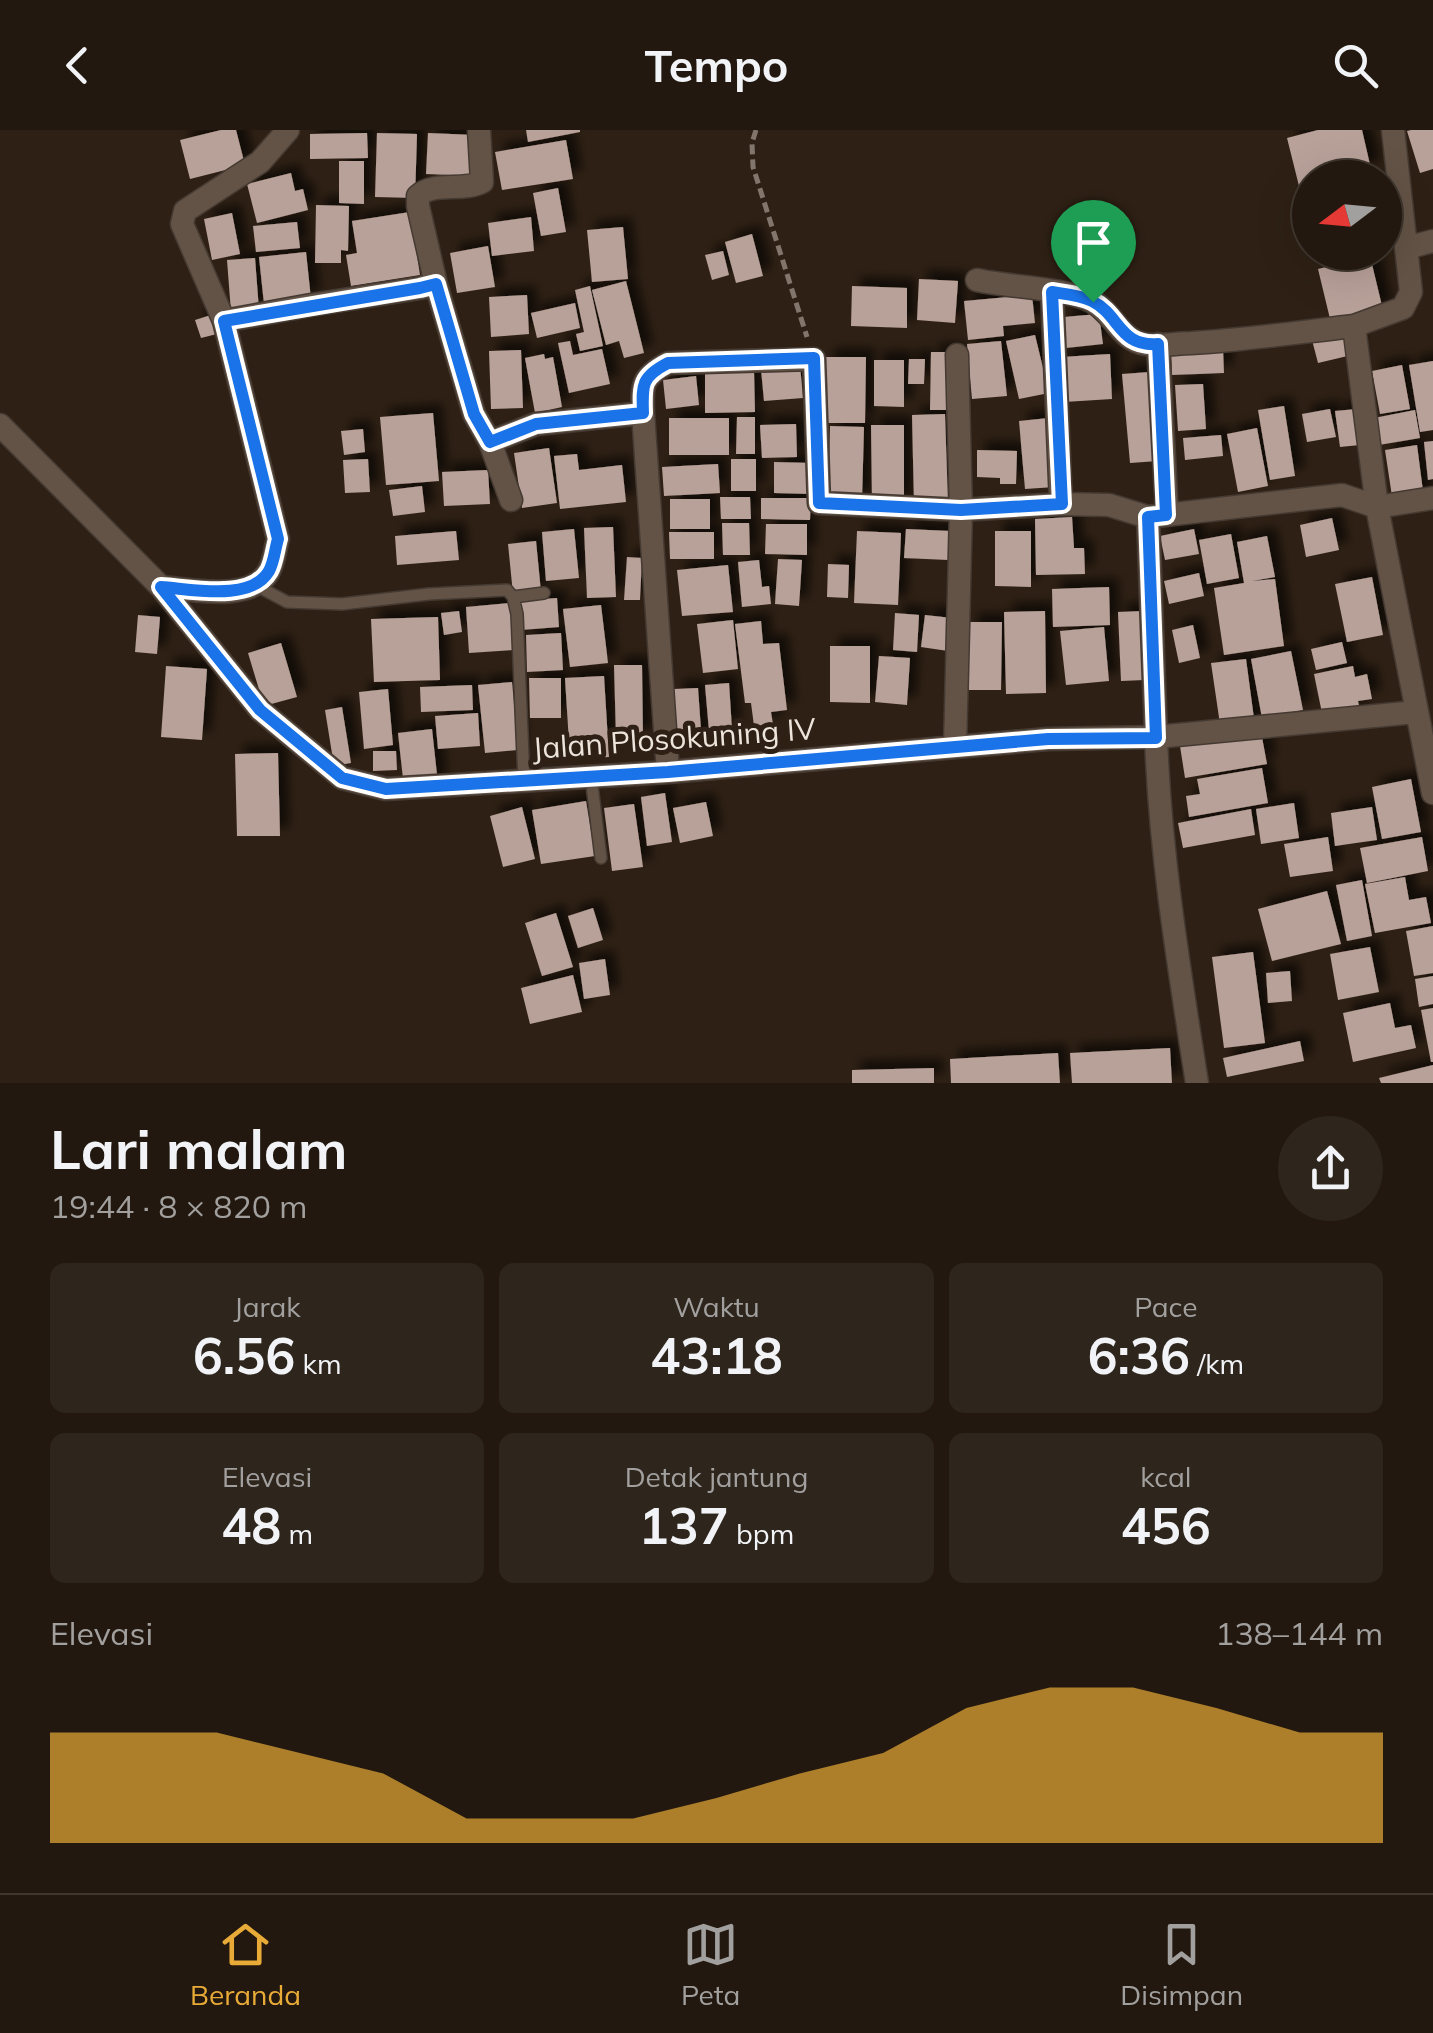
<!DOCTYPE html>
<html lang="id">
<head>
<meta charset="utf-8">
<style>
  body { margin:0; font-family:Mulish,sans-serif; background:#2e251d; color:#f1f3f6; height:100vh; display:flex; flex-direction:column; font-size:38px; white-space:nowrap }
  * { box-sizing:border-box; margin:0 }
  p { font-size:32px; color:#a2a09e }
  .icon { flex:none; width:55px; height:55px; fill:none; stroke:currentColor; stroke-width:2; stroke-linecap:round; stroke-linejoin:round }
  .map { position:relative; height:953px; overflow:hidden }
  .drawer { display:flex; flex-direction:column; background:#22180f; flex:1 }
  .drawer>* { flex:none }
  .needle { width:65px; rotate:254deg }
  .buttons { position:absolute; left:1292px; top:30px; display:grid; gap:20px }
  .buttons a { display:grid; place-items:center; width:110px; height:110px; border-radius:50%; background:#22180f; box-shadow:0 10px 40px #0002,0 0 0 2px #3f372f; font-size:50px }
  .pin { position:absolute; display:grid; place-items:center; width:85px; height:85px; color:#fff; margin:-102px -42px; border-radius:50% 50% 50% 0; rotate:-45deg; box-shadow:0 0 10px #0007 }
  .pin .icon { rotate:45deg }
  .round { display:grid; place-items:center; flex:none; width:105px; height:105px; border-radius:52px; background:#2e251d }
  .overview { display:flex; align-items:center; justify-content:space-between; height:170px; padding:0 50px }
  h1 { font-size:55px; font-weight:700; line-height:75px }
  .stats { display:grid; grid-template-columns:repeat(3,1fr); gap:15px; height:170px; padding:10px 50px }
  .stats div { display:grid; align-content:center; border-radius:15px; background:#2e251d; text-align:center }
  .stats b { font-size:50px; font-weight:700 }
  .stats small { font-size:28px; font-weight:400 }
  .stats p { font-size:28px }
  .chart { height:280px; padding:20px 50px }
  .chart p { display:flex; justify-content:space-between }
  .chart svg { width:100%; height:180px; margin-top:10px; fill:#e9ab38; opacity:.7 }
  header { display:flex; justify-content:space-between; align-items:center; height:130px; padding:0 50px; background:#22180f; font-size:45px; font-weight:700 }
  .tab-bar { display:flex; justify-content:space-around; align-items:center; height:140px; border-top:2px solid #3f372f; background:#22180f; font-size:28px; color:#a2a09e }
  .tab-bar a { display:grid; justify-items:center; gap:5px }
  .tab-bar .current { color:#e9ab38 }
  .map>svg:first-child { display:block }
</style>
</head>
<body>
<header><svg class="icon" aria-label="back" viewBox="0 0 24 24"><path d="M15 5l-7 7 7 7"/></svg>Tempo<svg class="icon" aria-label="search" viewBox="0 0 24 24"><circle cx="10" cy="10" r="6"/><path d="M15 15l6 6"/></svg></header>
<div class="map">
<svg width="1433" height="953" viewBox="0 0 1433 953">
  <defs>
    <filter id="shadow"><feDropShadow dx="9" dy="-9" stdDeviation="5" flood-color="#0009"/></filter>
  </defs>
  <rect width="100%" height="100%" fill="#2e2014"/>
  <!-- building -->
  <path fill="#b8a199" filter="url(#shadow)" d="M221 0H236L245 35 190 49 180 10Z
    M526 0H580V2L528 12Z
    M1318 0H1362L1371 39 1335 48H1310V54L1299 56 1287 8Z
    M1411 0H1433V39L1420 43 1407 1Z
    M367 3 368 28 310 29V4Z
    M377 3 417 4 415 68 375 67Z
    M428 3 474 5 473 46 426 44Z
    M566 10 573 49 502 60 495 22Z
    M339 31H364V74L339 73Z
    M291 43 295 61 303 59 308 80 257 93 247 54Z
    M558 58 566 102 541 106 533 63Z
    M316 75 349 76 348 121 341 120V133H315Z
    M410 82 420 145 351 156 346 125 357 123 352 91Z
    M232 83 240 124 212 130 204 89Z
    M531 87 534 121 492 126 488 93Z
    M297 92 300 118 256 122 253 96Z
    M623 97 628 149 592 152 587 100Z
    M752 104 763 146 736 153 725 112Z
    M488 116 495 157 457 163 450 123Z
    M723 121 729 145 712 150 705 125Z
    M306 122 311 169 264 174 259 127Z
    M1370 126 1383 180 1331 193 1318 139Z
    M255 128 259 180 231 182 227 130Z
    M919 149 958 151 955 193 917 190Z
    M626 151 644 223 624 228 619 211 606 215 592 160Z
    M590 156 603 216 580 221 576 204 584 202 575 160Z
    M852 156 907 158V198L851 196Z
    M527 165 529 204 491 207 489 167Z
    M1032 165 1035 193 1003 196 1004 206 968 210 964 171Z
    M575 173 580 198 537 208 531 183Z
    M1099 184 1103 214 1066 218 1063 187Z
    M211 185 217 204 201 208 195 190Z
    M1351 201 1356 224 1318 233 1312 210Z
    M1035 205 1049 263 1019 269 1006 211Z
    M570 211 573 225 602 219 610 254 569 263 558 213Z
    M1001 211 1007 266 972 269 967 214Z
    M1223 219 1224 243 1172 245 1171 222Z
    M521 220 523 278 491 279 489 221Z
    M931 222H956L955 280H930Z
    M544 224 545 229 553 227 562 277 535 283 525 228Z
    M1110 224 1112 269 1064 272 1061 227Z
    M826 227H866L865 293H825Z
    M909 229H925L924 254H908Z
    M874 230H904V277L874 276Z
    M1433 231V300L1420 302 1409 235Z
    M800 235 803 268 764 271 761 239Z
    M1402 235 1410 279 1380 284 1372 241Z
    M705 241H754L755 282 705 283Z
    M1150 242 1158 331 1130 333 1122 244Z
    M696 246 699 275 666 279 663 250Z
    M1203 254 1206 299 1178 301 1175 255Z
    M1284 276 1295 346 1270 350 1258 280Z
    M1330 279 1336 307 1307 312 1302 284Z
    M1357 279 1360 315 1340 317 1335 281Z
    M1415 280 1420 308 1379 315 1374 288Z
    M433 283 439 351 386 355 380 287Z
    M945 284 948 374 914 375 912 285Z
    M737 287H755V324H736Z
    M669 288H729V325H669Z
    M1049 288 1055 357 1025 359 1019 291Z
    M796 294 797 327 762 328 760 295Z
    M871 295H904V373H872Z
    M830 296 864 297 862 371 828 370Z
    M1257 298 1268 356 1238 362 1227 304Z
    M363 299 365 322 344 325 341 301Z
    M1221 305 1223 326 1185 330 1183 308Z
    M1433 311V349L1428 350 1424 312Z
    M1417 315 1424 369 1393 373 1385 320Z
    M549 318 557 373 522 378 514 323Z
    M977 320 1017 321 1016 354H1000V348L977 347Z
    M577 324 579 340 622 335 626 372 560 379 554 326Z
    M368 329 370 362 345 363 343 330Z
    M731 329H756V361H731Z
    M774 332 812 333 811 364 774 363Z
    M718 334 720 363 664 366 662 337Z
    M488 340 490 374 444 376 442 342Z
    M422 356 425 382 393 386 389 360Z
    M720 367H750L751 389H721Z
    M761 368H811L810 390 761 389Z
    M670 369H710V399H670Z
    M1072 387 1074 418H1084L1085 444 1036 445 1035 389Z
    M1332 388 1339 420 1306 427 1300 395Z
    M722 393H749L750 425H723Z
    M766 394H807V425L765 424Z
    M613 397 616 467 587 468 584 398Z
    M574 399 579 448 546 451 542 402Z
    M906 399 950 401 948 430 904 428Z
    M1194 399 1199 424 1165 430 1160 406Z
    M456 401 459 430 397 435 395 406Z
    M857 401 901 403 898 475 854 473Z
    M995 401H1031V457L995 456Z
    M669 402H714V429H670Z
    M1231 404 1239 448 1207 454 1199 410Z
    M1267 406 1275 447 1252 451 1275 449 1284 516 1224 525 1214 458 1244 453 1237 412Z
    M536 411 541 462 513 464 508 414Z
    M627 427 642 428 640 470H624Z
    M778 429 802 430 799 476 775 474Z
    M759 430 762 457 769 456 771 474 742 477 738 432Z
    M828 434 849 435 848 468 827 467Z
    M728 435 733 482 682 486 677 440Z
    M1199 443 1204 466 1169 474 1164 451Z
    M1372 447 1383 505 1347 512 1335 454Z
    M1109 457 1110 495 1053 497 1052 459Z
    M557 468 559 497 521 500 518 471Z
    M510 473 514 520 469 523 466 477Z
    M601 475 608 533 570 537 563 479Z
    M459 481 462 502 444 505 441 483Z
    M1045 481 1046 563 1006 564 1004 482Z
    M1143 481 1145 550 1121 551 1118 482Z
    M895 483 919 485 917 522 893 520Z
    M138 485 160 487 157 524 135 522Z
    M925 485 952 488 948 521 921 517Z
    M438 487 440 550 374 552 371 489Z
    M733 490 738 539 703 543 697 494Z
    M761 491 763 514 779 513 787 580 771 582 773 594 754 596 751 573H745L735 494Z
    M969 492H1002L1001 560H969Z
    M1193 495 1200 528 1179 533 1172 500Z
    M1104 497 1109 551 1066 555 1060 501Z
    M561 503 563 540 527 542 526 505Z
    M1342 512 1347 533 1316 540 1311 519Z
    M281 513 297 567 264 576 248 523Z
    M830 516H870V573L830 572Z
    M1291 521 1303 580 1262 588 1251 529Z
    M879 526 910 528 907 575 875 572Z
    M1246 529 1255 596 1221 601 1211 533Z
    M614 535H642L643 608H616Z
    M166 536 207 539 202 610 161 607Z
    M1353 536 1355 547 1367 544 1372 569 1358 571 1360 580 1323 588 1314 544Z
    M604 546 609 627 570 629 565 548Z
    M529 548H561V588H530Z
    M512 552 518 620 485 623 478 555Z
    M729 553 732 599 709 601 705 555Z
    M472 555 473 580 421 582 420 557Z
    M698 558 702 614 678 615 674 559Z
    M388 559 393 615 364 619 359 562Z
    M342 577 351 633 334 636 325 580Z
    M478 583 480 616 438 619 435 586Z
    M432 599 438 654 404 658 398 603Z
    M1261 602 1267 634 1185 648 1180 616Z
    M373 621H396L397 640 373 641Z
    M278 623 280 706H237L235 624Z
    M1262 638 1268 673 1189 687 1186 666 1200 664 1197 649Z
    M1411 649 1421 702 1382 709 1372 657Z
    M665 663 672 712 647 716 641 667Z
    M586 671 595 726 541 734 532 680Z
    M706 672 713 706 680 713 673 678Z
    M1294 673 1299 708 1261 714 1256 679Z
    M634 674 643 737 612 741 604 678Z
    M522 677 535 729 503 737 490 686Z
    M1372 677 1377 710 1335 716 1331 683Z
    M1251 679 1255 705 1183 718 1178 693Z
    M1328 707 1333 741 1290 747 1284 714Z
    M1422 707 1428 741 1367 753 1360 718Z
    M1405 747 1409 770 1426 767 1431 793 1375 803 1365 754Z
    M1362 750 1372 806 1347 811 1336 755Z
    M1327 761 1341 814 1272 831 1258 779Z
    M593 778 603 810 578 818 568 786Z
    M556 783 573 837 542 846 525 793Z
    M1433 796V843L1414 846 1406 801Z
    M1370 817 1379 862 1338 870 1330 824Z
    M1253 822 1265 913 1224 918 1212 827Z
    M605 829 610 865 584 869 579 833Z
    M1290 841 1292 871 1268 873 1266 843Z
    M573 845 582 882 530 894 521 858Z
    M1433 846V874L1419 877 1415 849Z
    M1390 873 1395 898 1411 895 1416 918 1353 932 1343 883Z
    M1433 878V932H1431L1421 880Z
    M1300 911 1304 931 1227 947 1223 928Z
    M1170 918 1172 953H1072L1070 923Z
    M1058 923 1060 953H951L950 929Z
    M1433 935V953H1381L1379 948Z
    M934 938V953H852V940Z"/>
  <g fill="none" stroke-linecap="round" stroke-linejoin="round">
    <defs>
      <path id="lane" d="M257 456 287 472 342 474 429 464 507 460 513 467 517 484 524 651
        M513 467 544 463
        M591 647 601 728"/>
      <path id="street" d="M1393 0 1411 162 1403 178 1354 196 1377 377 1433 663
        M1406 118 1433 111
        M977 150C1008 157 1065 158 1091 171 1113 181 1119 210 1145 214 1159 217 1177 213 1191 213 1246 210 1300 202 1354 196
        M436 154 474 284 490 312 511 370
        M1052 162 1061 374
        M224 191 311 175 420 158 436 154 418 76V66C434 51 463 62 482 52L479 0
        M1158 214 1167 385
        M0 295 161 457 260 580 342 648 386 659 668 642 1048 609 1156 607C1160 724 1179 838 1197 953
        M490 312 536 294 643 283
        M161 457C192 459 251 473 269 441 274 432 275 419 278 409L224 191 182 94 185 81 260 32 288 0
        M1416 582 1156 607 1148 387 1342 365 1377 377 1433 368
        M955 617 961 380 1061 374 1109 375 1148 387
        M668 642 643 283C642 255 641 247 668 233L814 229 819 373 961 380 957 225"/>
    </defs>
    <!-- lane casing -->
    <use href="#lane" stroke="#453a32" stroke-width="14"/>
    <!-- street casing -->
    <use href="#street" stroke="#453a32" stroke-width="25"/>
    <!-- path -->
    <path stroke="#82766c" stroke-width="5" stroke-dasharray="10 5" stroke-linecap="butt" d="M756 0 752 13 753 37 807 207"/>
    <!-- lane -->
    <use href="#lane" stroke="#635346" stroke-width="11"/>
    <!-- street -->
    <use href="#street" stroke="#635346" stroke-width="22"/>
  </g>
  <g fill="none" stroke-linecap="round" stroke-linejoin="round">
    <defs>
      <path id="route" d="M436 154 474 284 490 312 536 294 643 283C642 255 641 247 668 233L814 228 819 373 961 380 1062 374 1052 162C1065 164 1080 165 1092 171 1120 185 1119 217 1158 214L1166 385 1148 387 1156 608 1048 609 668 642 386 659 342 648 260 580 161 457C192 459 251 472 269 441 274 432 275 419 278 409L224 191 420 158Z"/>
    </defs>
    <!-- route casing -->
    <use href="#route" stroke="#fff" stroke-width="20"/>
    <!-- route -->
    <use href="#route" stroke="#1a73e8" stroke-width="12"/>
  </g>
  <g text-anchor="middle" stroke-width="10" stroke-linejoin="round" paint-order="stroke">
    <!-- street labels -->
    <g font-size="30" fill="#ede4dc" stroke="#2e2014">
      <text transform="translate(674 609) rotate(-4)" y="10">Jalan Plosokuning IV</text>
    </g>
  </g>
</svg>
<div class="buttons">
<a><svg class="needle" viewBox="-14 -14 28 28"><path d="M0-13l5 13h-10z" fill="#e53935"/><path d="M0 13l5-13h-10z" fill="#a2a09e"/></svg></a>
</div>
<div class="pin" style="left:1093px;top:172px;background:#1e9e55"><svg class="icon" aria-label="arrive" viewBox="0 0 24 24"><path d="M6 21V4h12l-3 4 3 4H6"/></svg></div>
</div>
<section class="drawer">
<div class="overview"><div><h1>Lari malam</h1><p>19:44 · 8 × 820 m</p></div><a class="round"><svg class="icon" aria-label="share" viewBox="0 0 24 24"><path d="M12 15V3M7 8l5-5 5 5M5 13v7h14v-7"/></svg></a></div>
<div class="stats">
<div><p>Jarak</p><b>6.56<small> km</small></b></div>
<div><p>Waktu</p><b>43:18</b></div>
<div><p>Pace</p><b>6:36<small> /km</small></b></div>
</div>
<div class="stats">
<div><p>Elevasi</p><b>48<small> m</small></b></div>
<div><p>Detak jantung</p><b>137<small> bpm</small></b></div>
<div><p>kcal</p><b>456</b></div>
</div>
<div class="chart"><p><span>Elevasi</span>138–144 m</p>
<svg viewBox="0 0 160 44" preserveAspectRatio="none"><path d="M0 44V17L10 17L20 17L30 22L40 27L50 38L60 38L70 38L80 33L90 27L100 22L110 11L120 6L130 6L140 11L150 17L160 17V44z"/></svg>
</div>
</section>
<nav class="tab-bar">
<a class="current"><svg class="icon" aria-label="home" viewBox="0 0 24 24"><path d="M3 11l9-7 9 7M6 9v11h12V9"/></svg>Beranda</a>
<a><svg class="icon" aria-label="map" viewBox="0 0 24 24"><path d="M3 6l6-2 6 2 6-2v14l-6 2-6-2-6 2zM9 4v14M15 6v14"/></svg>Peta</a>
<a><svg class="icon" aria-label="saved" viewBox="0 0 24 24"><path d="M7 4h10v16l-5-4-5 4z"/></svg>Disimpan</a>
</nav>
</body>
</html>
